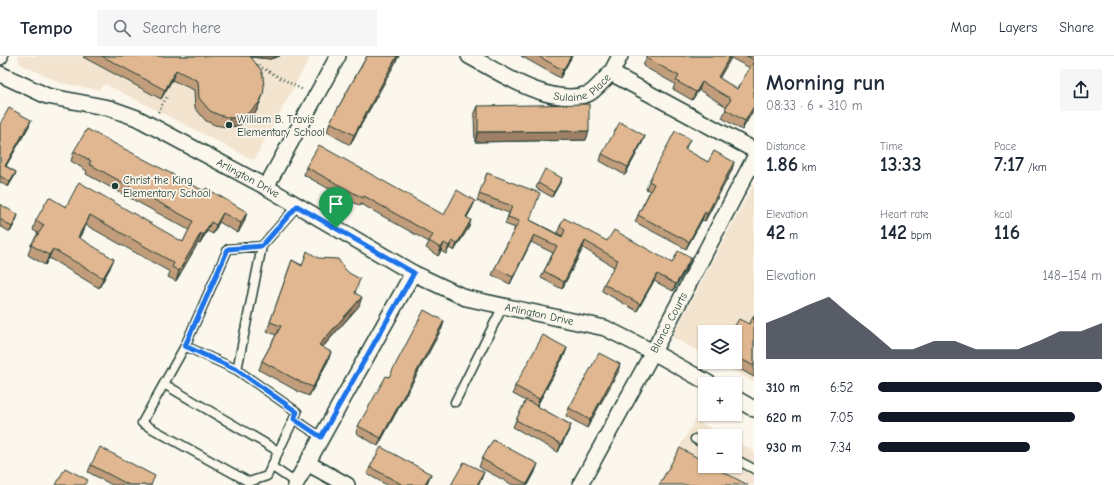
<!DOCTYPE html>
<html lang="en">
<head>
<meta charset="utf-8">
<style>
  body { margin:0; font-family:"Comic Neue",sans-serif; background:#f6f6f7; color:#1f2937; height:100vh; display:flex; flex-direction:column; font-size:15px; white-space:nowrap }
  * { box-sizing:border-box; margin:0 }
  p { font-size:13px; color:#747a83 }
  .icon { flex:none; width:22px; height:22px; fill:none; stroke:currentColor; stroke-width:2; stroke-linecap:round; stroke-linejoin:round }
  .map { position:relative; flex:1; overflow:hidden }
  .panel { display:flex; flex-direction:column; background:#fff; width:360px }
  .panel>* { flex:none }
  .buttons { position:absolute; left:698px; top:269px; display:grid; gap:8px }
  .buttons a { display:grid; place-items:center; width:44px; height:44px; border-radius:0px; background:#fff; box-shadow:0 1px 3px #0004; font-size:20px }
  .pin { position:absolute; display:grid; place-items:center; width:34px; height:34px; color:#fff; margin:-41px -17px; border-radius:50% 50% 50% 0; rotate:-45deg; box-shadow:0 0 4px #0007 }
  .pin .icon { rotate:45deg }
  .round { display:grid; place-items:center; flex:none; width:42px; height:42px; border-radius:0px; background:#f6f6f7 }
  .head { display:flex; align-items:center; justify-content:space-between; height:68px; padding:0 12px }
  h1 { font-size:22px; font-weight:600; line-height:30px }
  .stats { display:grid; grid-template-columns:repeat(3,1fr); gap:6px; height:68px; padding:4px 12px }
  .stats div { display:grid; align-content:center }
  .stats b { font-size:20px; font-weight:600 }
  .stats small { font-size:11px; font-weight:400 }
  .stats p { font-size:11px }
  .chart { height:112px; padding:8px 12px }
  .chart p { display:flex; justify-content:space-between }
  .chart svg { width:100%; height:72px; margin-top:4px; fill:#111827; opacity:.7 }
  ul { padding:0 12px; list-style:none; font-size:13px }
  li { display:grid; grid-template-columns:64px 48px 1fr; align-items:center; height:30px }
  li i { height:10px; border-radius:5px; background:#111827 }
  header { display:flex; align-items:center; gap:24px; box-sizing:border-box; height:56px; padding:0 20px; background:#fff; border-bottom:1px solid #e0e1e3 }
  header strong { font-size:19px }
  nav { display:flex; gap:22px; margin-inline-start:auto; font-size:14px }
  .search { width:280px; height:36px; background:#f6f6f7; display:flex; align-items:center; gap:10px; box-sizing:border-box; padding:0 14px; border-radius:0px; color:#747a83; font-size:15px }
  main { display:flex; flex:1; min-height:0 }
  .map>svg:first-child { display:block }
</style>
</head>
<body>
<header>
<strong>Tempo</strong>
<div class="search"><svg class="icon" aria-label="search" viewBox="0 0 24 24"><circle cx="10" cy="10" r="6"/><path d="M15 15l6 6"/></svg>Search here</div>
<nav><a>Map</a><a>Layers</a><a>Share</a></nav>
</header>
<main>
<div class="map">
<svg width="754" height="429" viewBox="0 0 754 429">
  <rect width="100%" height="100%" fill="#fbf7ec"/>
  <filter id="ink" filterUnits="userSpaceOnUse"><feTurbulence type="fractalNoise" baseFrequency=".025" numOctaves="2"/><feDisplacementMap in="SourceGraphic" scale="8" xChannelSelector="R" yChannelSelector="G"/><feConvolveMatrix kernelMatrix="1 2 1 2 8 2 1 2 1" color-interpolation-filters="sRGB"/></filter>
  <g filter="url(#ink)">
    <!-- built -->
    <path fill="#f3e4d0" d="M18 0H311L254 104 105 28 98 34 61 27 20 8Z
      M754 127V326L717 306H735V276H705V299L672 281Z
      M695 364 726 380H705V410H735V385L754 395V429H658Z"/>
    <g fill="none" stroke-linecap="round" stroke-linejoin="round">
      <defs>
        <path id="lane" d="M262 190 237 314 185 290 228 193 262 190 297 150
          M185 290 142 367 249 426 267 420 297 356 237 314
          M164 328 278 395
          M455 346 503 250
          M294 363 321 381
          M695 383 705 388
          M735 403 754 413
          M271 410 296 427"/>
        <g id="street">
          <path id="s1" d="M469 0C502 18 550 51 588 38 594 36 605 22 611 17L754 94"/>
          <path d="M0 1V0"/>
          <path d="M611 17 620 0"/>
          <path id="s2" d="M0 18 47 40 109 52 137 62 266 131 413 217 466 242 605 272 653 296 710 328"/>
          <path d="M266 131 338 0"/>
          <path d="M735 342 754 353"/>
          <path d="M307 407 347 429"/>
          <path d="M295 429 413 217"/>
          <path id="s3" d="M580 429 653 296 754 103"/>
        </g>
      </defs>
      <!-- lane casing -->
      <use href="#lane" stroke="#1f3d34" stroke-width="11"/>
      <!-- street casing -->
      <use href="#street" stroke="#1f3d34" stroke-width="18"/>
      <!-- path -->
      <path stroke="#1f3d34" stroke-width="2.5" stroke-dasharray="1 3" stroke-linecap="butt" d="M255 8 303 34
        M158 56 168 39"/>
      <!-- lane -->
      <use href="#lane" stroke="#fbf7ec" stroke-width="8"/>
      <!-- street -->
      <use href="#street" stroke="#fbf7ec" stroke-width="15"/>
    </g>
    <!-- wall -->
    <path fill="#c19d7c" stroke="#1f3d34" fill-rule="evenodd" d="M84 0H280L270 3 251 1 263 39 256 56 245 66 237 70 226 71 215 69 206 65 195 52 194 34 172 24 161 43 83 1Z
      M367 0H399L350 89 327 76 330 66Z
      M521 0H572L560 22Z
      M647 0H754V53L742 74 722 62 727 51 699 34 692 44 673 33 675 28 643 10ZM731 2 750 12 737 33 719 22Z
      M478 50 589 75 586 84 475 86 474 59Z
      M0 68 29 70 6 110 16 116 14 121 8 131 0 126Z
      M645 80 642 87 625 119 600 105 602 98Z
      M690 83 685 94 708 106 732 114 705 165 702 164 686 193 635 166 638 159 650 135 646 133 649 125Z
      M74 95 204 135 247 156 244 166 238 177 219 166 213 178 207 175 200 188 198 187 176 225 168 221 170 216 86 169 79 182 110 212 99 232 49 202 45 209 28 199 31 189 38 177 33 174 36 164 66 151 183 186 189 174 86 118 87 115 71 105Z
      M306 111 444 159 475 145 472 152 467 161 469 171 454 195 449 192 446 198 441 195 438 200 426 192 429 186 361 148 360 150 304 119Z
      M487 117 530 164 562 180 557 178 560 170 607 185 672 207 688 209 673 235 654 225 637 255 602 235 604 228 614 211 583 192 562 233 541 222 544 215 553 197 531 186 510 228 492 219 495 212 515 172 505 168 509 157 477 145Z
      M538 127H560L552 141 536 132Z
      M0 148 16 165 10 176 0 170Z
      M292 204 355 237 359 250 323 291 328 305 309 340 299 336 259 314 262 305 276 279 267 275Z
      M754 260V321L727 306H735V276L749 268Z
      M444 265 442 272 378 390 356 377 358 370 389 321Z
      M567 292 564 300 537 350 571 369 568 376 558 396 513 371 516 364 526 345 513 338 515 330Z
      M618 316 587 372 566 360 569 352Z
      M482 403 535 416 528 429H513L479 411Z
      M91 409 152 429H112L88 416Z
      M370 411 431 418 426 429H387L367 418Z"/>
    <!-- shaded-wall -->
    <path fill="#9d8065" stroke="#1f3d34" d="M241 0H280L270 3Z
      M397 0H399L350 89 354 79Z
      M571 0H572L560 22 563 14Z
      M730 0H732L731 2 715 30 718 21Z
      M176 14 172 24 161 43 165 34Z
      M702 26 699 34 692 44 696 36Z
      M263 39 256 56 245 66 237 70 226 71 230 62Z
      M754 50V53L742 74 745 65Z
      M31 64 29 70 3 115 5 110Z
      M589 75 586 84 475 86 478 76Z
      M645 80 642 87 625 119 628 111Z
      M734 106 732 114 705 165 707 158Z
      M16 116 14 121 8 131 10 126Z
      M562 122 560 127 552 141 554 136Z
      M475 145 472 152 463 168 466 161Z
      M247 156 244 166 238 177 241 167Z
      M705 156 702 164 686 193 689 186Z
      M223 157 219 166 213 178 216 169Z
      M18 159 16 165 10 176 12 171Z
      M90 159 86 169 74 191 78 181Z
      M471 164 469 171 454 195 457 188Z
      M211 166 207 175 200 188 203 179Z
      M201 177 198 187 176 225 179 215Z
      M534 179 531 186 510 228 513 221Z
      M452 185 449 192 446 198 449 190Z
      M585 185 583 192 562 233 564 226Z
      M444 187 441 195 438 200 441 192Z
      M53 193 49 202 45 209 49 199Z
      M691 202 688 209 673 235 676 228Z
      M114 203 110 212 99 232 103 222Z
      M657 218 654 225 637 255 640 248Z
      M362 241 359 250 316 298 319 289Z
      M444 265 442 272 378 390 381 382Z
      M567 292 564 300 536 351 539 343Z
      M331 296 328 305 309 340 313 331Z
      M620 308 618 316 587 372 590 364Z
      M571 369 568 376 558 396 561 388Z
      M538 408 535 416 528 429H527Z
      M484 416 481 424 478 429H477Z
      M431 418 428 425 426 429H424Z"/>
    <!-- building -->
    <path fill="#e0b790" stroke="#1f3d34" d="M102 0H250L261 14 263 20 264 31 263 39 259 47 248 57 240 61 230 62 219 59 210 55 199 42 198 25 176 14 165 34Z
      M367 0H397L354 79 330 66Z
      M538 0H571L563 14Z
      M647 0H730L718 21 737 33 754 5V50L745 65 725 53 731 43 702 26 696 36 676 25 679 20 646 2Z
      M747 0H754V4Z
      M589 48V75L478 76V50Z
      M9 52 31 64 5 110 16 116 10 126 0 120V68Z
      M620 66 645 80 628 111 602 98Z
      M87 73 204 135 206 132 247 156 241 167 223 157 216 169 211 166 203 179 201 177 179 215 172 211 174 207 90 159 78 181 114 203 103 222 53 193 49 199 31 189 44 169 36 164 49 141 66 151 79 126 183 186 193 165 89 108 91 105 74 95Z
      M675 75 690 83 685 93 708 106 714 95 734 106 707 158 705 156 689 186 638 159 654 128 649 125Z
      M319 89 444 159 457 134 475 145 466 161 471 164 457 188 452 185 449 190 444 187 441 192 429 185 433 179 364 140 363 142 306 111Z
      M545 113 562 122 554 136 538 127Z
      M487 117 540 137 530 164 562 181 565 174 560 170 564 162 607 185 614 174 672 207 678 195 691 202 676 228 657 218 640 248 604 228 618 204 585 185 564 226 544 215 557 190 534 179 513 221 495 212 519 165 508 161 512 150 479 138Z
      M0 148 18 159 12 171 0 163Z
      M307 195 318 202 338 203 344 212 349 217 360 223 355 237 362 241 319 289 331 296 313 331 302 327 262 305 281 270 270 266 292 204 302 210Z
      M424 254 444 265 381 382 358 370 386 320 389 321Z
      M754 260V310L735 300V276H731L739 263 749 268Z
      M543 279 567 292 539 343 515 330Z
      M599 297 620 308 590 364 569 352Z
      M526 344 571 369 561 388 516 364Z
      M493 384 538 408 527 428 482 403Z
      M100 391 155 420 151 429H129L91 409Z
      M381 391 431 418 424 429H403L370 411Z
      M680 392 705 406V410H712L748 429H659Z
      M464 406 484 416 477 429H451Z
      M65 412 88 424 85 429H56Z"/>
  </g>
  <g fill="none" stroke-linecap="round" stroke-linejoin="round" filter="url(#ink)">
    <defs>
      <path id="route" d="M297 150 414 217 321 381 294 363 297 356 237 314 185 290 228 193 262 190Z"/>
    </defs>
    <!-- route casing -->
    <use href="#route" stroke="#fff" stroke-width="8"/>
    <!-- route -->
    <use href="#route" stroke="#1a73e8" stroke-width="5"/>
  </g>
  <!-- markers -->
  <g fill="#1f3d34" stroke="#fbf7ec" stroke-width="1.5">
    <circle cx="229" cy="69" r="4"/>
    <circle cx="115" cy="130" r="4"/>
  </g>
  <g text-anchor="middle" stroke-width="3.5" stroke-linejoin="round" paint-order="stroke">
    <!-- street labels -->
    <g font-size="11" fill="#1f3d34" stroke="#fbf7ec">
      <text dy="4" stroke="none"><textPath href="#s1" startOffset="125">Sulaine Place</textPath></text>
      <text dy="4" stroke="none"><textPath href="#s2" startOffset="271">Arlington Drive</textPath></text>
      <text dy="4" stroke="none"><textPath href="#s2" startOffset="595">Arlington Drive</textPath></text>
      <text dy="4" stroke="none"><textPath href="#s3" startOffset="185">Blanco Courts</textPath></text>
    </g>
    <!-- poi labels -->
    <g font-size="11" fill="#1f3d34" stroke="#fbf7ec" text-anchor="start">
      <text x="237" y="67">William B. Travis<tspan x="237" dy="13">Elementary School</tspan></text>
      <text x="123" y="128">Christ the King<tspan x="123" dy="13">Elementary School</tspan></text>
    </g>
  </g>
</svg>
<div class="buttons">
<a><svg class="icon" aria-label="layers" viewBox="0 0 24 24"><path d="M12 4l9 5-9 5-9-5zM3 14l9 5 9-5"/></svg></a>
<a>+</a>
<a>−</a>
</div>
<div class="pin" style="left:336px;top:172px;background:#1e9e55"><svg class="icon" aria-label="arrive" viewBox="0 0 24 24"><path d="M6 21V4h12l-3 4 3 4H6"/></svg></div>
</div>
<section class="panel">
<div class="head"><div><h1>Morning run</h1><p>08:33 · 6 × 310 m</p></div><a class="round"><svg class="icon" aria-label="share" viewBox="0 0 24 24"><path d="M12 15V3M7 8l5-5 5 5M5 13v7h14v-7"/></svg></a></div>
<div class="stats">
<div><p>Distance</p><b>1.86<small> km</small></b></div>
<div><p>Time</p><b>13:33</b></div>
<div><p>Pace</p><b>7:17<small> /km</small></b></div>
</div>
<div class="stats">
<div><p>Elevation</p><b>42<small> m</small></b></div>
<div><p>Heart rate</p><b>142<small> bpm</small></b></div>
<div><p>kcal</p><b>116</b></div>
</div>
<div class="chart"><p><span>Elevation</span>148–154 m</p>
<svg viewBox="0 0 160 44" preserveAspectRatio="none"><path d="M0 44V22L10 17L20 11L30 6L40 17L50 27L60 38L70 38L80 33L90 33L100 38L110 38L120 38L130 33L140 27L150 27L160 22V44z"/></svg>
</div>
<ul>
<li><b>310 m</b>6:52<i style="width:100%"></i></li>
<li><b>620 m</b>7:05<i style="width:88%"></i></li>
<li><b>930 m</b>7:34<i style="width:68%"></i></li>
</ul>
</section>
</main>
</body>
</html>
